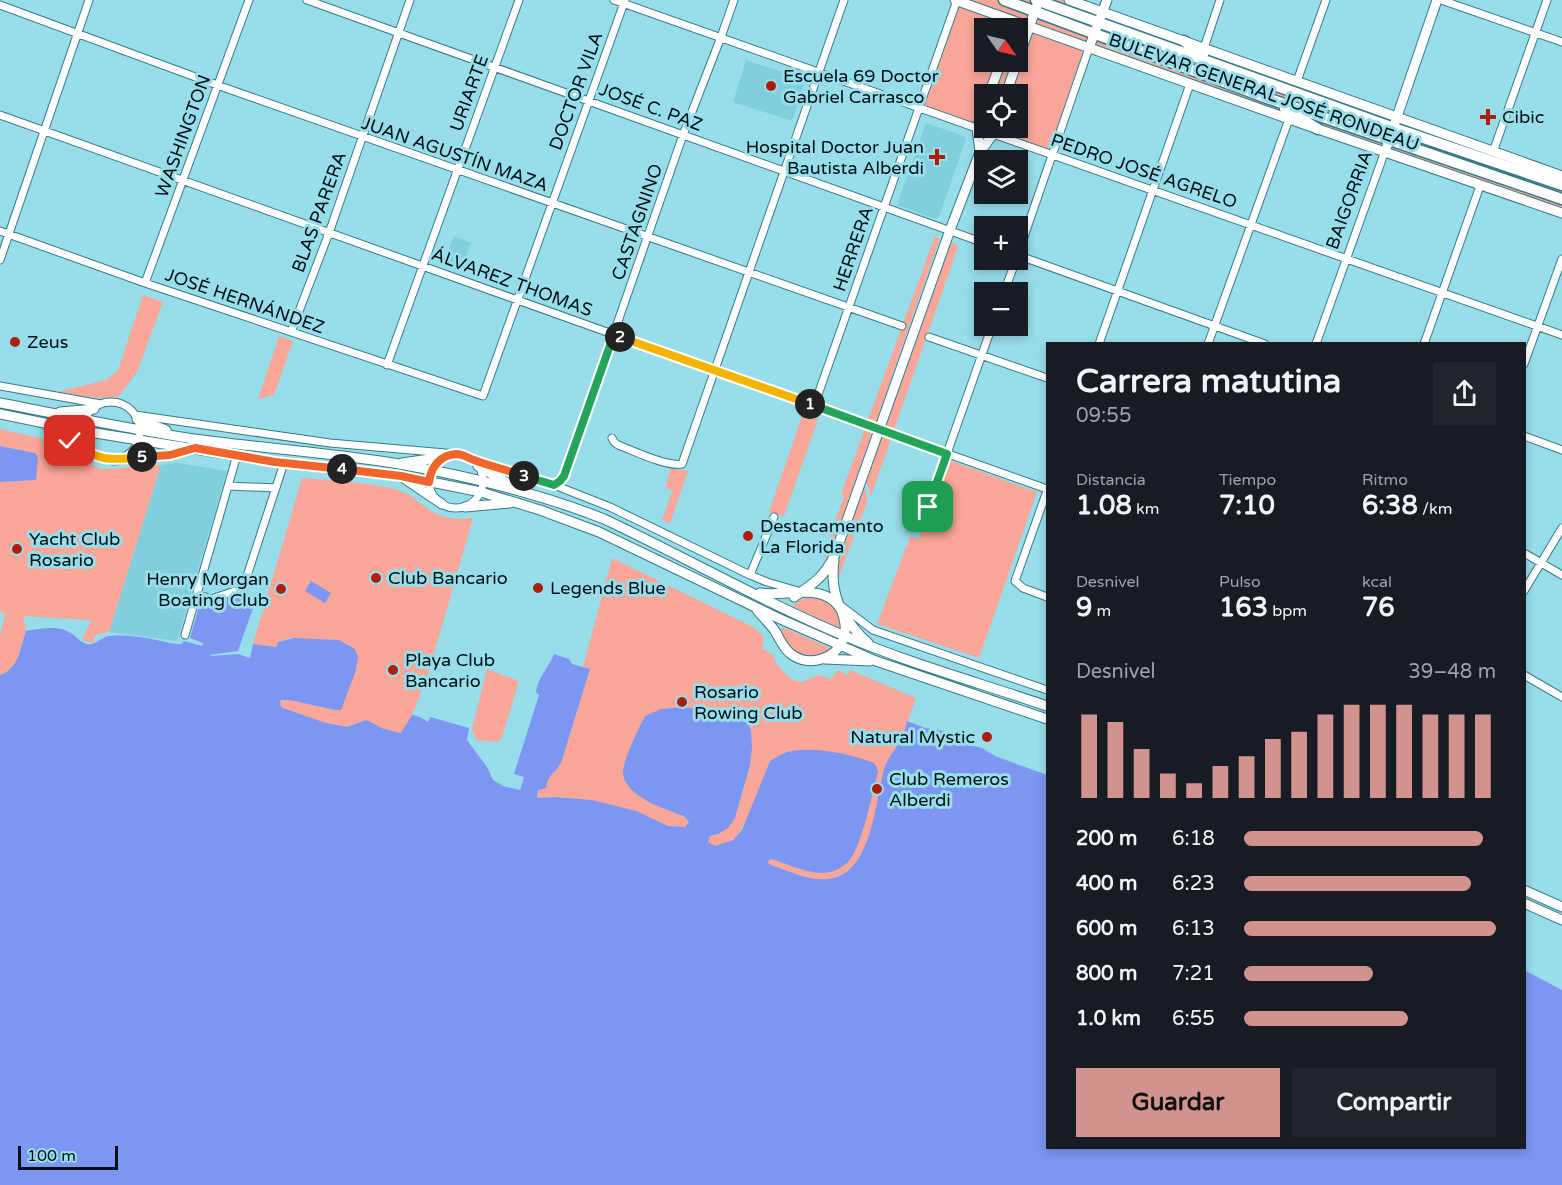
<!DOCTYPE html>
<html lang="es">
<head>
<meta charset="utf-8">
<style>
  body { margin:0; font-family:"Varela Round",sans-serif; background:#20242c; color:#f1f3f6; height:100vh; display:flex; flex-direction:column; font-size:22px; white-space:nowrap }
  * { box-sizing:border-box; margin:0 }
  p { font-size:20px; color:#9ea1a6 }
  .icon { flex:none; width:33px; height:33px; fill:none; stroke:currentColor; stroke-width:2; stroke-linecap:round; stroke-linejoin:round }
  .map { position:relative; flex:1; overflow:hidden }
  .side { position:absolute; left:1046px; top:342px; width:480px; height:807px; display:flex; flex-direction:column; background:#171b24; border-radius:0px; box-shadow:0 3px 9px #0003 }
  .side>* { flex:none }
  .needle { width:39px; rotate:124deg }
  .fabs { position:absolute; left:974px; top:18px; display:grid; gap:12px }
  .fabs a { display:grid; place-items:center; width:54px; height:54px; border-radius:0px; background:#171b24; box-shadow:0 3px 9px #0003; font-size:30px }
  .scale { position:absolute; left:18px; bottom:15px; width:100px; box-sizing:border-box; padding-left:6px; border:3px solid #000f13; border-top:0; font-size:16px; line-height:21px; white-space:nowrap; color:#000f13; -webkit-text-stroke:4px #98ddea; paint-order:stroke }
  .pin { position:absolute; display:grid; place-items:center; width:51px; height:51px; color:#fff; margin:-26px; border-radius:12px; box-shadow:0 3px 9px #0006 }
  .km { position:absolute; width:30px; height:30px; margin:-15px; border-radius:50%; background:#222; color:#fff; font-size:16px; line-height:30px; text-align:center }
  .round { display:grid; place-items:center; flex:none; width:63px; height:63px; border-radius:0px; background:#20242c }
  .head { display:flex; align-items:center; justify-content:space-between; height:102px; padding:0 30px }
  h1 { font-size:33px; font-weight:700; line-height:45px }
  .figures { display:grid; grid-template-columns:repeat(3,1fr); gap:9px; height:102px; padding:6px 30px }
  .figures div { display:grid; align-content:center }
  .figures b { font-size:26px; font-weight:700 }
  .figures small { font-size:16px; font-weight:400 }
  .figures p { font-size:16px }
  .chart { height:168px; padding:12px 30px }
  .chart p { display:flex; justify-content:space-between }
  .chart svg { width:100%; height:108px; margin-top:6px; stroke:#d2938e; stroke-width:6 }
  .primary-button { display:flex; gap:12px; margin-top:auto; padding:12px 30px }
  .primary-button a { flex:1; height:69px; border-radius:0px; background:#d2938e; color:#111; font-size:24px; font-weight:700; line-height:69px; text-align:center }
  .primary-button a+a { background:#20242c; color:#f1f3f6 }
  ul { padding:0 30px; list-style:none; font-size:20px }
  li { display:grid; grid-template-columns:96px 72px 1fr; align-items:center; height:45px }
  li i { height:15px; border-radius:8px; background:#d2938e }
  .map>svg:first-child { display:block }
</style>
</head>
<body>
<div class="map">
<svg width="1562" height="1185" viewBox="0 0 1562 1185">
  <rect width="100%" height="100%" fill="#98ddea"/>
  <!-- built -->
  <path fill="#81cfdd" d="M746 60 806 80 792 121 733 102Z
    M926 123 964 136 966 139 939 217 935 219 897 205Z
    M454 236 471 243 462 266 445 260Z
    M177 463 227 471 177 641 109 632 161 465Z"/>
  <!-- green -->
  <path fill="#faa698" d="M955 0H1069L1562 176V213L1015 22 1012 28H984V62H1001L989 94H984V108L977 128 919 108Z
    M1035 31 1084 48 1051 144 1046 150 1005 135 1001 132 999 128H1017V94H1009L1030 35Z
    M1005 62H1014L1002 94H993Z
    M935 236 939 238V241L831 550 827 560 824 554 844 496 841 494Z
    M952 243H955L958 247 871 496 866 481 950 246Z
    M143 295 163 302 137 372 118 397 96 398 58 392 106 380 118 370Z
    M279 336 293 341 274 395 258 399Z
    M803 413 818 419 784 516 769 512Z
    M0 429 53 441 69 450 87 462 100 469H115L136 466 161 465 109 632 95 635 93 643 82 640 91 620 23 616 26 631 16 663 4 674 0 675V636L5 614 0 611V482L24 481 35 453 0 446Z
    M951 461 1037 492 979 658 877 624 910 537 919 539 946 466 948 462Z
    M671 468 688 471 670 523 662 520 672 492 671 490 665 487Z
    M302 478 346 481 392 488 408 494 432 512 444 517 459 519 473 518 428 674 412 715 401 733 384 729 375 724 359 722 347 727 326 723 283 708 279 705 282 700H290L334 710 341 709 355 649 339 640 290 638 278 642 276 647 253 644Z
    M863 488 866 491 867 502 837 581 838 566 840 559Z
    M612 558 753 627 764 637 762 648 773 655 777 665 792 680 802 682 819 675 831 679 838 670 847 675 850 670 916 698C911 711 907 724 902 737 898 746 890 755 886 764 881 777 880 792 877 805 869 841 857 888 809 878 797 875 785 870 774 866L769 864 768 861 771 859 775 860C803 870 835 884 854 853L844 754 821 751H790L770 761C763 777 745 831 733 840 729 843 721 844 715 846L708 842 710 836 718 834 738 808 750 765 751 730 748 724 740 715 684 707 667 708 645 716C639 727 619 766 624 778 625 779 629 784 630 785 641 797 649 802 665 809 673 813 684 813 689 822L685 827 668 826 636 811 592 800 554 797 537 798C539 782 553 775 561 763L590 669 583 667Z
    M811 597C830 599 840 610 841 629L792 606 802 599Z
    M782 627 832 649C811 665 783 655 782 627Z
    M487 669 519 681 502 737 498 742 477 740 472 729Z"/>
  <!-- water -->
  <path fill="#7c96f1" d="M0 446 35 453 38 458 36 480 0 482Z
    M311 581 331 593 325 603 305 591Z
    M247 596 254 605 238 651 209 655 212 656 238 654 250 658 253 644 276 647 278 642 294 638 339 640 355 649 358 657 356 670 341 710H335L290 700H281L280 705 283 708 326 723 347 727 366 720 384 729 401 733 412 715 420 717 428 722 430 717 469 728 467 740 487 767 493 780 503 786 520 790 524 777 514 774 539 695 536 692C537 679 549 667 554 654L569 659 572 664 590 669 561 763C554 775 549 772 546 788L538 790 537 798 554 797 592 800 636 811 668 826 685 827 689 822 684 816C665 809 626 797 623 774 622 761 639 728 645 716L661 709 684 707 740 715 748 724 751 730 752 747 750 765 735 818 728 828 718 834 710 836 708 842 715 846 733 840 742 830 770 761C777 757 784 752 792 751 818 747 849 754 874 763L877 767 878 772C872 794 862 845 849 861 845 865 839 869 834 871 815 877 793 866 775 860L771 859 768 861 769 864 774 866C791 872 809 881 828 879 873 875 875 799 885 766 889 756 897 748 901 738 904 733 906 727 907 721L925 728 943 731 952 736 960 743 982 748 995 756 1047 775V1148H1524V970L1562 990V1185H0V675C19 669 20 648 26 631 40 629 59 624 72 634 77 637 81 643 87 644 95 646 101 637 109 636 127 633 157 640 175 644H181L184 641 202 646 203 643 190 638 201 600Z"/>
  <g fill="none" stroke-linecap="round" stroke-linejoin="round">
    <defs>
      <path id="street" d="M307 0 984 243
        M614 0 1562 335
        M1441 0 1562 42
        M0 5 217 85 902 326
        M1204 48 1220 0
        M1297 81 1326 0
        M0 115 867 425
        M1493 152 1547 0
        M0 231 145 283 483 396 625 0
        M1017 255 1265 344
        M1017 257 1089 48
        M0 260 89 0
        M145 283 249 0
        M1004 292 1016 260
        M291 332 329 233 410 0
        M929 337 1047 378
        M1099 344 1190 84
        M1208 344 1289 119
        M1316 344 1385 151
        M1424 344 1480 186
        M1524 364 1562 259
        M387 365 519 0
        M0 386 101 404
        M82 431a29 29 0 1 1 58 0a29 29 0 1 1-58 0Z
        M814 406 957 0
        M135 415 330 443 457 454
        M892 434 1047 489
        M1524 436 1562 450
        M612 438 614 442 618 445C634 451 667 467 682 464L844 0
        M429 481a27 27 0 1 1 54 0a27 27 0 1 1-54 0Z
        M472 460 554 485 610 507 750 575 767 582 798 591
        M554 485 560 481 564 476 683 135 721 37 734 0
        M228 486 276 488
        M1047 491 1015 581 1023 588 1047 597
        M928 507 992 326
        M1524 553 1562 575
        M750 575 774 517
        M1524 591 1562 528
        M197 594 211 599 238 590 244 585 284 463
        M840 605 873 630 1047 690
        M185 635 237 455
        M1524 675 1562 697"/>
      <path id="secondary" d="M955 0 1289 119 1562 213
        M1069 0 1562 176
        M1089 48 1107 0
        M989 94 1001 62
        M1006 94 1037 5
        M1387 146 1437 0
        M980 152 977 128 984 108
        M0 403C62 415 124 428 187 438 257 448 329 452 399 464 468 476 538 493 604 519 685 557 763 602 845 636 911 664 980 683 1047 706
        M60 412 94 409
        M0 414 83 431 275 462 401 476 481 492 540 510 599 532 778 618 876 661 1047 719
        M137 419 166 430
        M48 427 82 449 97 456
        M113 460 170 455 190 450
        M402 463 444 457
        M478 466 511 485
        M405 479 442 504
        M465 507 510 503
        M834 560C832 577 833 589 839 605
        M760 593C784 597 815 584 835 602 844 611 849 624 858 633 861 637 865 640 868 643
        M794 597C814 583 822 579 834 557L950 230 980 152 993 134 995 128
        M757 610C763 617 770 624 775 631 780 639 783 648 791 654 809 668 837 659 844 637 847 627 844 618 841 609
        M825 659 870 661
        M1524 890 1562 907
        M1524 903 1562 920"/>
      <path id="primary" d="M1004 0 1267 98 1562 199
        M1036 0 1394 128 1562 185
        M1184 41 1203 55
        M1285 109 1318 129"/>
    </defs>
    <!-- street casing -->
    <use href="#street" stroke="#367b87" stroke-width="9"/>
    <!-- secondary casing -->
    <use href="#secondary" stroke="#367b87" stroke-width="11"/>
    <!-- primary casing -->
    <use href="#primary" stroke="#367b87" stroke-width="13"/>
    <!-- street -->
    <use href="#street" stroke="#fff" stroke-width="7"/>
    <!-- secondary -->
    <use href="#secondary" stroke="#fff" stroke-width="9"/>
    <!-- primary -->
    <use href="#primary" stroke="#fff" stroke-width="10"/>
    <defs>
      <path id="street-bridge" d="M867 425 892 434"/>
    </defs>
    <!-- street-bridge casing -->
    <use href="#street-bridge" stroke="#367b87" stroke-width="9" stroke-linecap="butt"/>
    <!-- street-bridge -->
    <use href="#street-bridge" stroke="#fff" stroke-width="7"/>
  </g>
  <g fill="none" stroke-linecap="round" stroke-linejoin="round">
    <defs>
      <path id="split-1" d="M810 404 947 454 928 507"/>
      <path id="split-2" d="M620 337 810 404"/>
      <path id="split-3" d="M524 476 554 485 560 481 564 476 614 334 620 337"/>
      <path id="split-4" d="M342 469 401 476 429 482C431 466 441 455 456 454 463 454 468 458 474 460 490 466 507 470 524 476"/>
      <path id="split-5" d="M142 457 170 455 195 448 275 462 342 469"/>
      <path id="split-6" d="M70 441C99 461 108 461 142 457"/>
    </defs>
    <!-- split-1 casing -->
    <use href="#split-1" stroke="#fff" stroke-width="12"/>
    <!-- split-2 casing -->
    <use href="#split-2" stroke="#fff" stroke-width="12"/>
    <!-- split-3 casing -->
    <use href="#split-3" stroke="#fff" stroke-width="12"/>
    <!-- split-4 casing -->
    <use href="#split-4" stroke="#fff" stroke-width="12"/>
    <!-- split-5 casing -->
    <use href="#split-5" stroke="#fff" stroke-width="12"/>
    <!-- split-6 casing -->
    <use href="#split-6" stroke="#fff" stroke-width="12"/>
    <!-- split-1 -->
    <use href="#split-1" stroke="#22a559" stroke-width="8"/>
    <!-- split-2 -->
    <use href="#split-2" stroke="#f5b400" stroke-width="8"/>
    <!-- split-3 -->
    <use href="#split-3" stroke="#22a559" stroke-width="8"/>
    <!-- split-4 -->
    <use href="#split-4" stroke="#f0652b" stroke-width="8"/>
    <!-- split-5 -->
    <use href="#split-5" stroke="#f0652b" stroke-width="8"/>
    <!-- split-6 -->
    <use href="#split-6" stroke="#f5b400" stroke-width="8"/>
  </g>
  <!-- markers -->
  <g fill="#ad1e0f" stroke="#98ddea" stroke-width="2">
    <circle cx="771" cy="86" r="6"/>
    <path d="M1485 108h6v6h6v6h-6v6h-6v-6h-6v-6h6z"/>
    <path d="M934 148h6v6h6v6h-6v6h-6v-6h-6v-6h6z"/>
    <circle cx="15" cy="342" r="6"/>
    <circle cx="748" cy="536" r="6"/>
    <circle cx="17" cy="549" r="6"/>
    <circle cx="376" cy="578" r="6"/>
    <circle cx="538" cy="588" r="6"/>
    <circle cx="281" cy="589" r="6"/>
    <circle cx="393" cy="670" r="6"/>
    <circle cx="682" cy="702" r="6"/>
    <circle cx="987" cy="737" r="6"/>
    <circle cx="877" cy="789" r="6"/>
  </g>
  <g text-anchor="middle" stroke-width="6" stroke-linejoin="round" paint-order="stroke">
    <!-- poi labels -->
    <g font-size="18" fill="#000f13" stroke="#98ddea" text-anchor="start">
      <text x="783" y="82">Escuela 69 Doctor<tspan x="783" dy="21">Gabriel Carrasco</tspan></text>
      <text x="1502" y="123">Cibic</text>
      <text x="924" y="153" text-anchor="end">Hospital Doctor Juan<tspan x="924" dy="21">Bautista Alberdi</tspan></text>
      <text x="27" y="348">Zeus</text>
      <text x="760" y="532">Destacamento<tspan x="760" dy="21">La Florida</tspan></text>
      <text x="29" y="545">Yacht Club<tspan x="29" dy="21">Rosario</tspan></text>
      <text x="388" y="584">Club Bancario</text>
      <text x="269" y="585" text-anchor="end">Henry Morgan<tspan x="269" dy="21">Boating Club</tspan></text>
      <text x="550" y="594">Legends Blue</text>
      <text x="405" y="666">Playa Club<tspan x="405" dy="21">Bancario</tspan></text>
      <text x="694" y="698">Rosario<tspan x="694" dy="21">Rowing Club</tspan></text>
      <text x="975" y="743" text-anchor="end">Natural Mystic</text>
      <text x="889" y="785">Club Remeros<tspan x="889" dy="21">Alberdi</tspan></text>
    </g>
    <!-- street labels -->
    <g font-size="18" fill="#000f13" stroke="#98ddea">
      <text transform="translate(576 91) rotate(-70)" y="6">DOCTOR VILA</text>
      <text transform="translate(1264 92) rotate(19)" y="6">BULEVAR GENERAL JOSÉ RONDEAU</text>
      <text transform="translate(469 93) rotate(-70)" y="6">URIARTE</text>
      <text transform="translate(651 107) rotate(20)" y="6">JOSÉ C. PAZ</text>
      <text transform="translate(183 136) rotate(-70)" y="6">WASHINGTON</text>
      <text transform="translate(455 154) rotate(19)" y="6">JUAN AGUSTÍN MAZA</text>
      <text transform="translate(1144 171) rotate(19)" y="6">PEDRO JOSÉ AGRELO</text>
      <text transform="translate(1349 200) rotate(-70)" y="6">BAIGORRIA</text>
      <text transform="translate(319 212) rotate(-70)" y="6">BLAS PARERA</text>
      <text transform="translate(637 222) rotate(-71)" y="6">CASTAGNINO</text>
      <text transform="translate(853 249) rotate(-71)" y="6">HERRERA</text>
      <text transform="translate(512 282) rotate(20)" y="6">ÁLVAREZ THOMAS</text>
      <text transform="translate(245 301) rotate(19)" y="6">JOSÉ HERNÁNDEZ</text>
    </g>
  </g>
</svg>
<div class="fabs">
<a><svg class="needle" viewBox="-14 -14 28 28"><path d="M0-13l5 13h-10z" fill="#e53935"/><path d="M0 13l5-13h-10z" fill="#9ea1a6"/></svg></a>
<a><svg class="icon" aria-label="locate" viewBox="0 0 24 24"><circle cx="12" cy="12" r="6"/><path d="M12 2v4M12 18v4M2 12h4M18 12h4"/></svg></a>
<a><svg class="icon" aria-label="layers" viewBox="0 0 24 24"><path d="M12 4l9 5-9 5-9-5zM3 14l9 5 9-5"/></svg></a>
<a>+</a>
<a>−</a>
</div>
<div class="scale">100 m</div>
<div class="pin" style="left:928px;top:507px;background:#1e9e55"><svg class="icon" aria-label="arrive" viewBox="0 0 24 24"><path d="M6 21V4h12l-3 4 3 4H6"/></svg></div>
<div class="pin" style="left:70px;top:441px;background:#d93025"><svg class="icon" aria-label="check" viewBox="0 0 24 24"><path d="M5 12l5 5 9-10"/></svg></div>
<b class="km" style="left:810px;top:404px">1</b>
<b class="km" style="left:620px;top:337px">2</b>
<b class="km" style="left:524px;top:476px">3</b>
<b class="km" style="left:342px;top:469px">4</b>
<b class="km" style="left:142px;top:457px">5</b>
<section class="side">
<div class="head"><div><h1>Carrera matutina</h1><p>09:55</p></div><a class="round"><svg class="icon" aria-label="share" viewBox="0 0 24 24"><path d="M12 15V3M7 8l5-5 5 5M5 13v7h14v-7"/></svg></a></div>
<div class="figures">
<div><p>Distancia</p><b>1.08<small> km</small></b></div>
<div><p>Tiempo</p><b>7:10</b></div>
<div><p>Ritmo</p><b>6:38<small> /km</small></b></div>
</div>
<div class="figures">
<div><p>Desnivel</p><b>9<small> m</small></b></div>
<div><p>Pulso</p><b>163<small> bpm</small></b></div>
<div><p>kcal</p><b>76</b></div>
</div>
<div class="chart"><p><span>Desnivel</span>39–48 m</p>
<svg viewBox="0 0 160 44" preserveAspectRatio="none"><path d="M5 44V10M15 44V13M25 44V24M35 44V34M45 44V38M55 44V31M65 44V27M75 44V20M85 44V17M95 44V10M105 44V6M115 44V6M125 44V6M135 44V10M145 44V10M155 44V10"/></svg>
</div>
<ul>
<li><b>200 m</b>6:18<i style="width:95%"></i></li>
<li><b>400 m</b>6:23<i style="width:90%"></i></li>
<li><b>600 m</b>6:13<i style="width:100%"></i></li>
<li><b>800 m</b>7:21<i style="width:51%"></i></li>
<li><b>1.0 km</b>6:55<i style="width:65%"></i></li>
</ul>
<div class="primary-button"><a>Guardar</a><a>Compartir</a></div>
</section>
</div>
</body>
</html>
